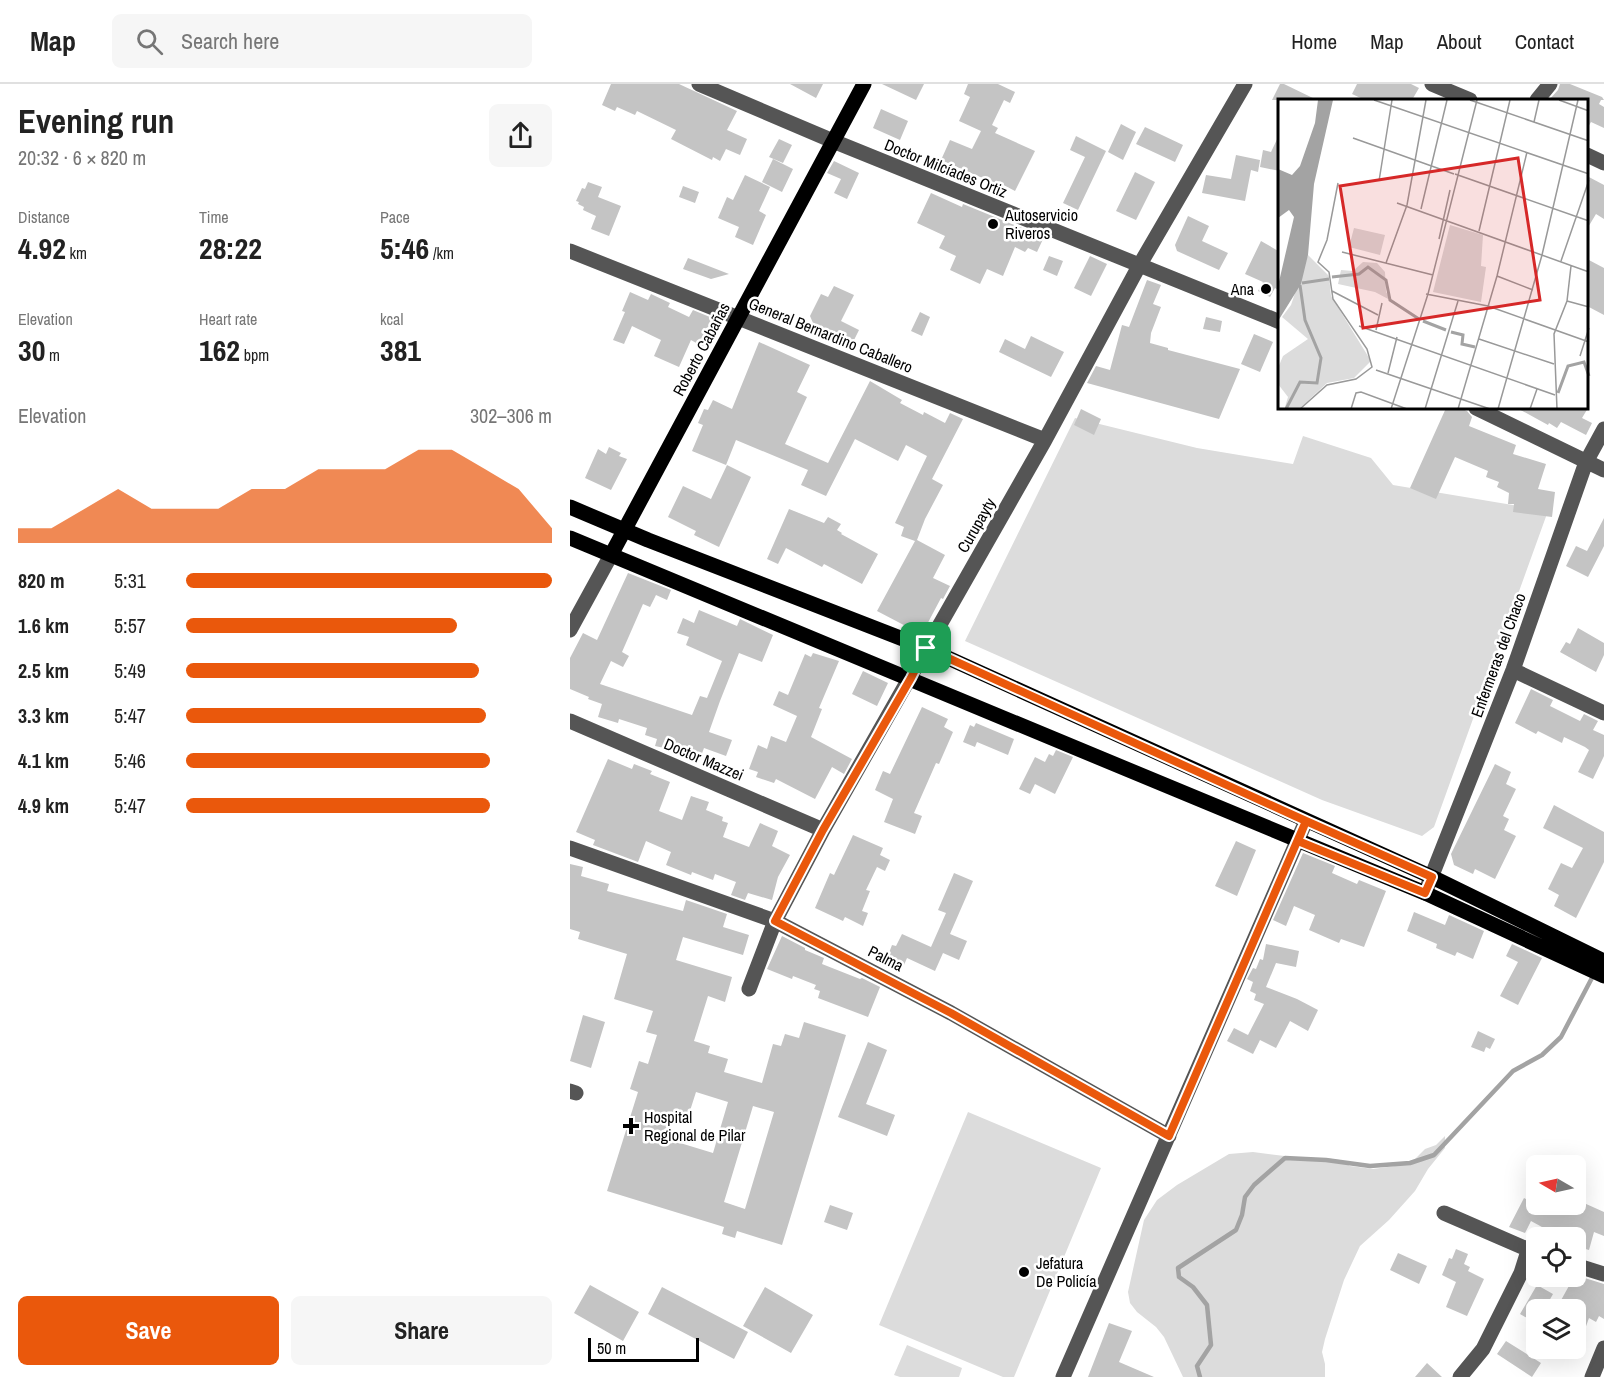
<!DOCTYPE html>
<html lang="en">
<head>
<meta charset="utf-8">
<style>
  body { margin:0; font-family:"Archivo Narrow",sans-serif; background:#f6f6f6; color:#222; height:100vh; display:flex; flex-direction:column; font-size:22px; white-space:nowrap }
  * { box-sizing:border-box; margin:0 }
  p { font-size:20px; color:#767676 }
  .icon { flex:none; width:33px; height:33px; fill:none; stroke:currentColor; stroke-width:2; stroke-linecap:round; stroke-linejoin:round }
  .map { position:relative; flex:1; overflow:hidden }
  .sheet { display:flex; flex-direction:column; background:#fff; width:570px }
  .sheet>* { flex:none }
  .needle { width:39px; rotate:279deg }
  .controls { position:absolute; left:956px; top:1071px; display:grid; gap:12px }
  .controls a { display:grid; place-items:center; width:60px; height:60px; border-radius:9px; background:#fff; box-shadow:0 6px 24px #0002; font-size:30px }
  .scale { position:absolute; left:18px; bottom:15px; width:111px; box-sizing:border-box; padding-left:6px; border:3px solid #000; border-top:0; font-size:16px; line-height:21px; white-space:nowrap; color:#000; -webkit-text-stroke:4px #fff; paint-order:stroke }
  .pin { position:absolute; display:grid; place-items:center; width:51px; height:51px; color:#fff; margin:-26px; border-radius:12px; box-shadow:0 3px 9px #0006 }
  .round { display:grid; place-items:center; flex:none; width:63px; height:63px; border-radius:9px; background:#f6f6f6 }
  .overview { display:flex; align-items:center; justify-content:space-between; height:102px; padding:0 18px }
  h1 { font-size:33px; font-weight:700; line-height:45px }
  .stats { display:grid; grid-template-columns:repeat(3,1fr); gap:9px; height:102px; padding:6px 18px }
  .stats div { display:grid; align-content:center }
  .stats b { font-size:30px; font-weight:700 }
  .stats small { font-size:16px; font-weight:400 }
  .stats p { font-size:16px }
  .chart { height:168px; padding:12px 18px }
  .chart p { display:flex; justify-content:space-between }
  .chart svg { width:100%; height:108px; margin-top:6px; fill:#ea580c; opacity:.7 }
  .primary-button { display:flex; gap:12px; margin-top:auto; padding:12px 18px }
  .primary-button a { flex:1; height:69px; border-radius:9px; background:#ea580c; color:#fff; font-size:24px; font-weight:700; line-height:69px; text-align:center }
  .primary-button a+a { background:#f6f6f6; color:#222 }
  ul { padding:0 18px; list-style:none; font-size:20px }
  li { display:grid; grid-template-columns:96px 72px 1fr; align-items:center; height:45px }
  li i { height:15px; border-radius:8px; background:#ea580c }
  header { display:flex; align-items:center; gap:36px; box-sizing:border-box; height:84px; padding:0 30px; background:#fff; border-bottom:2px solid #e0e0e0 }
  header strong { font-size:28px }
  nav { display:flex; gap:33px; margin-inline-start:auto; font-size:21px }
  .search { width:420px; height:54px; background:#f6f6f6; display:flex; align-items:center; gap:15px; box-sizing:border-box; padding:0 21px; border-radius:9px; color:#767676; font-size:22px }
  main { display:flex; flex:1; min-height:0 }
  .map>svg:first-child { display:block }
</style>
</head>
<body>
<header>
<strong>Map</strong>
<div class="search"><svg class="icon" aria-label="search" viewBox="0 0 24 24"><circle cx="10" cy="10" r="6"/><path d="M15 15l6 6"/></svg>Search here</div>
<nav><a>Home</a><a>Map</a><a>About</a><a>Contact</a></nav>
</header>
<main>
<section class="sheet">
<div class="overview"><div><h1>Evening run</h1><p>20:32 · 6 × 820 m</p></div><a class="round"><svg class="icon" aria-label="share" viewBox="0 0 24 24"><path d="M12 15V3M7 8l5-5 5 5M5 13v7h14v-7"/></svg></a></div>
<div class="stats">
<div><p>Distance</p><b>4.92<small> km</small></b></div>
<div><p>Time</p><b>28:22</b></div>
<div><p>Pace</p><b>5:46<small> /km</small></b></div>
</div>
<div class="stats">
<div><p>Elevation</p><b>30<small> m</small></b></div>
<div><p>Heart rate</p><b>162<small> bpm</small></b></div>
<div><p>kcal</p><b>381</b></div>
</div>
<div class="chart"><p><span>Elevation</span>302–306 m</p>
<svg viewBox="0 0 160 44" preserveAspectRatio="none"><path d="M0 44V38L10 38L20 30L30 22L40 30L50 30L60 30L70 22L80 22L90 14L100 14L110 14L120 6L130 6L140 14L150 22L160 38V44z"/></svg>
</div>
<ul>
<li><b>820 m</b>5:31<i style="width:100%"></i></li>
<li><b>1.6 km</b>5:57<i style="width:74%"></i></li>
<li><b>2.5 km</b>5:49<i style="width:80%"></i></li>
<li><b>3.3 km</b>5:47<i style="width:82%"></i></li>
<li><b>4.1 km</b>5:46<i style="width:83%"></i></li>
<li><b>4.9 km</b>5:47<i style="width:83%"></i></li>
</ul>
<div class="primary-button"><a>Save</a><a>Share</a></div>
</section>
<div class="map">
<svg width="1034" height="1293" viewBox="0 0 1034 1293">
  <rect width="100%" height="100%" fill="#fff"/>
  <!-- green -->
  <path fill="#dcdcdc" d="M505 334 627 364 723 380 733 352 801 374 823 401 978 427 864 743 852 752 752 716 395 557Z
    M398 1028 531 1084 444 1293H433L309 1241Z
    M875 1052V1064L858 1085 845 1107 819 1136 790 1162 774 1196 755 1255 752 1268 755 1280V1293H613L594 1253 586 1243 567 1228 560 1219 558 1208 574 1136 587 1116 607 1101 659 1070 683 1068 731 1074H756L769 1076 780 1082 803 1085 840 1080 855 1065 866 1061Z
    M337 1261 392 1284 389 1293H330L324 1291Z"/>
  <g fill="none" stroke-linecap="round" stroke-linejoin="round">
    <!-- stream -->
    <path stroke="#a3a3a3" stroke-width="4.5" d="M630 1293 627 1282 641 1261 637 1221 623 1203 609 1193 608 1184 666 1146 672 1131 675 1113 684 1101 715 1074 756 1076 800 1082 840 1079 864 1071 943 987 972 971 991 953 1024 890"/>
  </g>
  <!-- building -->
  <path fill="#c4c4c4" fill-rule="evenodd" d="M41 0H109L167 27 157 46 177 55 170 71 156 65 150 77 143 73 142 76 101 55 106 46 67 27 65 31 47 23 45 27 32 21Z
    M220 0H253L246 14Z
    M312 0H354L346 16Z
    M398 0H428L445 8 440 19 434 16 422 41 428 44 425 49 465 67 445 107 426 97 424 99 371 76 380 56 402 65 411 47 389 37 400 13 394 10Z
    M710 0H714L747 16H702Z
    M787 0H841L849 4 842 16H795L782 10Z
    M990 0H1000L1032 13 1034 16H1031L1029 20 1034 23V44L1021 38 1017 45V16H979L988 6Z
    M311 25 338 37 330 56 303 44Z
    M551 40 566 48 553 76 538 68Z
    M575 43 613 61 605 78 566 60Z
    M710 49V87L690 83 693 66 701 68Z
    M506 52 536 67 508 126 493 119 515 73 500 66Z
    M209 55 222 61 213 79 199 73Z
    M666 71 690 76 688 88 681 86 675 117 632 109 636 91 661 95Z
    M203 75 223 85 212 108 192 98Z
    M264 77 289 89 277 115 264 109 271 95 257 89Z
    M565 88 585 98 566 136 546 127Z
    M175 91 200 103 189 127 196 131 183 161 165 153 169 143 148 134 157 113 163 116Z
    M1017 92 1034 101V135L1026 130 1017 145Z
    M18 98 32 103 28 113 51 122 39 152 21 145 26 132 13 126 14 123 8 120 9 118 6 117 12 104 15 105Z
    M113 102 129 108 125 119 109 113Z
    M361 109 392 123 393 120 474 153 467 168 458 164 455 168 445 163 433 192 417 185 410 200 380 186 386 172 369 164 375 152 347 139Z
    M618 132 639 142 632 157 658 169 649 186 607 167 605 161Z
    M691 157 710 168V207L705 204 700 213 688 207 693 198 675 190Z
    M479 172 493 177 487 192 473 186Z
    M520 172 537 180 521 212 504 204Z
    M118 174 159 190 141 195 113 185Z
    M1017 175 1034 184V231L1017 222Z
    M577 196 591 201 583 220 591 223 581 249 580 259 598 264V266L670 285 649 335 517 299 526 282 540 286 552 241 559 243Z
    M264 202 284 211 271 237 289 246 283 258 243 239 240 232 251 210 258 213Z
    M60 208 78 216 81 210 100 219 98 223 119 233 123 226 147 236 133 263 121 256 109 283 84 272 91 256 62 242 54 260 43 256 55 228 52 227Z
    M350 228 360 233 352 252 341 247Z
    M636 233 652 237 650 248 633 245Z
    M684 250 703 258 690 288 671 280Z
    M461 252 494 268 481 293 429 268 435 255 455 265Z
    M189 258 240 281 227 308 237 313 215 360 258 379 300 297 332 316 330 319 353 331 354 328 375 339 380 329 393 335 362 395 373 401 355 435 347 456 375 471 363 494 380 502 373 515 371 514 353 548 349 549 307 527 345 457 331 452 334 443 325 439 357 372 336 361 328 377 285 355 256 412 231 401 238 386 166 356 156 381 122 367 133 341 128 339 134 325 138 326 143 316 162 325Z
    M876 324H890L897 327 902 333 899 342 946 361 943 370 976 380 968 405 985 408 982 433 943 428 944 420H938L939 409 927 403 929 398 916 393 918 387 885 373 866 415 840 404Z
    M947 324H1018L1012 334 1022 339 1016 351 991 338 987 344 979 339 978 341Z
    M511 325 531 335 524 351 504 341Z
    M39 363 51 369 49 372 57 375 41 406 15 394 28 365 36 370Z
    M157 381 181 393 149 463 124 451 126 447 98 433 113 402 141 415Z
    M219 425 254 439 258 433 271 440 267 446 272 449 271 450 308 470 292 500 254 480 252 483 216 464 208 480 197 475Z
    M1034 434V462L1018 493 996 482 1006 462 1017 467Z
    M58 489 101 506 97 516 86 511 80 523 73 520 52 568 59 572 53 583 41 577 30 600 122 631 130 612 137 614 152 577 116 561 119 553 107 549 113 534 124 539 129 526 167 542 170 535 203 551 192 578 169 569 150 617 139 648 162 656 156 672 134 664 131 672 85 662 87 655 75 651 77 644 49 635 48 639 28 633 32 620 18 615 19 613 0 605V574L13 549 27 556Z
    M1008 544 1034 559V571L1026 588 990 568 996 558 1000 560Z
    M243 569 269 577 249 624 252 625 241 653 282 675 274 690 262 683 245 715 206 695 204 699 186 693 188 688 179 685 188 661 197 665 201 652 216 658 227 632 203 621 209 607 218 611 235 570 241 573Z
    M293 587 318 599 307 622 282 610Z
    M961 605 983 616 980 622 1010 637 1014 630 1028 637 1023 646 1034 651V672L1023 695 1008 688 1019 666 1015 663 994 653 992 659 968 647 966 650 945 639Z
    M352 623 378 635 374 643 383 648 369 680 366 679 344 729 352 732 345 750 314 738 323 715 305 706 313 687 320 690Z
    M406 639 444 655 438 671 407 658 405 663 393 658 400 641 404 643Z
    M486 666 503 673 485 710 465 700 460 710 449 705 465 673 475 678 479 670 483 672Z
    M38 675 62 685 64 680 82 687 80 690 100 698 89 727 112 736 121 712 139 718 136 726 153 733 152 737 158 739 153 753 179 763 190 739 208 747 202 762 220 771 208 793 202 816 178 809 175 816 161 811 166 798 145 790 143 796 122 788 121 791 96 781 101 768 76 757 68 778 23 761 25 756 6 748Z
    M925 680 941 688 936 700 946 705 933 732 939 735 934 746 946 752 925 795 905 785 903 790 884 781 881 770Z
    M984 721 1034 748V778L1006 834 984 822 989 811 978 805 991 779 1002 784 1013 764 973 744Z
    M283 751 313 764 310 771 320 776 315 787 307 783 296 806 300 807 292 827 298 829 293 842 275 833 273 837 245 824 260 789 264 791Z
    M666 757 686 766 667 812 645 802Z
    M733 769 765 782 762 789 787 800 789 796 816 807 794 863 771 855 769 859 739 846 745 831 724 822 716 842 703 836Z
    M0 780 13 783 11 792 39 800 37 807 113 827 116 816 157 830 153 843 179 851 173 871 113 853 106 876 162 893 155 918 138 912 124 957 140 962 138 969 158 975 154 988 192 999 203 960 211 962 215 950 229 954 234 938 276 951 212 1161 167 1147 165 1154 152 1150 154 1143 37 1107 68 1008 60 1005 69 977 78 980 87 951 76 948 83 927 44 915 57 870 8 855 10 848 0 845ZM126 1008 158 1018 143 1069 97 1055 105 1029 118 1033ZM183 1022 204 1028 175 1125 154 1118Z
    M384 789 403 797 380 850 397 857 389 876 373 869 365 887 337 874 334 881 317 874 322 861 326 862 332 850 361 863 376 829 368 826Z
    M844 828 875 841 879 831 914 847 903 875 887 868 885 872 866 864 867 860 837 847Z
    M212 852 235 864V866L254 874 252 880 290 895 292 894 310 903 298 933 248 914 250 907 244 905 246 901 223 892 222 895 197 885Z
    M696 860 729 867 726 883 706 879 696 903 727 915 748 926 738 947 720 937 706 964 690 956 683 970 657 957 664 944 678 951 694 920 684 916 686 910 680 907 683 898 677 895 683 884 686 885 690 875 693 876Z
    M942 860 972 874 948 921 930 912 948 878 936 872Z
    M13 931 35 938 21 984 0 977Z
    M908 947 925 955 920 965 916 963 914 968 901 963Z
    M298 958 317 966 296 1020 325 1031 317 1052 268 1033Z
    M954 1114 966 1120H1005V1115L1034 1128V1152L1024 1148 1019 1166 1005 1162V1154H992L961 1137 955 1149 939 1143Z
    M260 1121 283 1129 277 1146 254 1138Z
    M886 1165 898 1170 894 1180 900 1183 898 1187 914 1195 897 1232 876 1223 886 1198 872 1191 879 1174 882 1175Z
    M828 1169 857 1182 849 1200 820 1186Z
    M1005 1191 1034 1200V1235L1029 1232 1026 1238 1019 1234 1006 1270 1005 1225 990 1218Z
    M20 1201 69 1228 53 1257 4 1229Z
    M967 1201 983 1210 974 1226H966V1239L950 1230Z
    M92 1203 178 1248 164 1275 78 1230Z
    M195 1203 243 1231 221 1269 173 1242Z
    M539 1239 562 1247 549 1278 584 1293H518Z
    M936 1257 971 1279 962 1293 927 1270Z
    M857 1279 872 1293H845Z"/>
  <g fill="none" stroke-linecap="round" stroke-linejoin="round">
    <!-- minor -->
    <path stroke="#555" stroke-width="15" d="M129 0 263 57 710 238
      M862 0 900 16
      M967 16 980 0
      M1017 71 1034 79
      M0 167 475 356
      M906 324 1034 386
      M0 546 41 471
      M943 586 1034 629
      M0 637 253 746
      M0 764 205 837 381 929 599 1052
      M855 809 943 586 1016 378 1034 345
      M179 905 205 837 253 746 475 356 569 182 675 0
      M0 1007 6 1009
      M874 1129 966 1169
      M1005 1181 1034 1190
      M493 1293 736 737
      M890 1293 913 1265 951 1189 958 1167
      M1022 1293 1034 1264"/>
    <!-- major -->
    <path stroke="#000" stroke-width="15" d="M0 423 78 456 356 564 862 793 1034 877
      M0 454 855 809 1034 892
      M41 471 294 0"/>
  </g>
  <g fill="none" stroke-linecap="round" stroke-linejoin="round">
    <defs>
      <path id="route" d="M356 564 341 594 253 746 205 837 381 929 599 1052 736 737 862 793 855 809 728 757 736 737 356 564"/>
    </defs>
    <!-- route casing -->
    <use href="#route" stroke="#fff" stroke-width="12"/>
    <!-- route -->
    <use href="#route" stroke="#ea580c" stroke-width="8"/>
  </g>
  <!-- markers -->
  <g fill="#000" stroke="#fff" stroke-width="2">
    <circle cx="423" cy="140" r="6"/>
    <circle cx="696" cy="205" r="6"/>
    <path d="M58 1033h6v6h6v6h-6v6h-6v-6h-6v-6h6z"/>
    <circle cx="454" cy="1188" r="6"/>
  </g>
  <g text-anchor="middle" stroke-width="5" stroke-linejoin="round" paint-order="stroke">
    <!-- street labels -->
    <g font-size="16" fill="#000" stroke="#fff">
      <text transform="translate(376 84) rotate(22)" y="6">Doctor Milcíades Ortiz</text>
      <text transform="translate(261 251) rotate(22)" y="6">General Bernardino Caballero</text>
      <text transform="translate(131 265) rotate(-62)" y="6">Roberto Cabañas</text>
      <text transform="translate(406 441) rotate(-60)" y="6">Curupayty</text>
      <text transform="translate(928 571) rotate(-70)" y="6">Enfermeras del Chaco</text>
      <text transform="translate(134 675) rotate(23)" y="6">Doctor Mazzei</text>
      <text transform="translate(316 874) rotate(27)" y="6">Palma</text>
    </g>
    <!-- poi labels -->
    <g font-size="16" fill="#000" stroke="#fff" text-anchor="start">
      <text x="435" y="137">Autoservicio<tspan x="435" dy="18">Riveros</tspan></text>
      <text x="684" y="211" text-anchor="end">Ana</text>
      <text x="74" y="1039">Hospital<tspan x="74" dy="18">Regional de Pilar</tspan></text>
      <text x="466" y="1185">Jefatura<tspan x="466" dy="18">De Policía</tspan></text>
    </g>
  </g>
  <!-- overview -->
  <g transform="translate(708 15)">
    <rect width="310" height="310" fill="#fff"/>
    <path d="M172 126 205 136 203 167 208 168 203 203 155 193ZM76 129 107 136 102 156 71 148ZM30 156 51 177 53 197 93 262 76 279 49 284 21 310H13L7 308 10 298 0 285V269L5 257 30 240 4 218 13 206ZM85 163 99 164 107 173 108 193 114 202 97 193 60 185 63 171 75 172Z" fill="#dcdcdc"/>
    <path d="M40 1H55L36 85 30 156 23 185 0 222V187L16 118 11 111 0 119V70L14 76 22 67 37 24Z" fill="#a3a3a3"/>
    <path fill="none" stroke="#a3a3a3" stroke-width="3" d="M54 178 81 175 90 168 108 181 112 201 141 220M24 184 51 180M145 222 168 231M173 233 185 236 184 245 197 248M280 294 290 267 306 263 311 277M8 310 22 283 39 284 43 259 27 221 22 186"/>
    <path fill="none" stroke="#999" stroke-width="1.5" d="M96 1 311 75M192 1 311 42M281 1 311 12M256 23 261 1M75 39 176 75M177 75 311 122M101 82 114 1M119 104 311 173M143 110 169 1M201 132 232 1M161 140 172 91M64 153 155 176M283 162 311 81M108 164 129 106 148 1M219 177 255 191M54 192 100 216M148 195 210 207 311 243M289 202 311 208M81 227 277 296M98 231 104 204M201 240 276 265M302 257 311 229M98 271 212 310M110 274 119 238M22 310 49 286 78 280 94 268 89 250 55 200 51 173 40 163 49 141 60 84M73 310 78 294 83 293 129 310M113 310 150 195 199 1M147 310 180 202M180 310 219 177 249 53M220 310 264 156 300 1M252 310 259 290M279 310 276 235 289 202 293 167"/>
    <path fill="#d62828" fill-opacity="0.15" stroke="#d62828" stroke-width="3" d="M240 59 262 201 85 229 62 87Z"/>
    <rect width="310" height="310" fill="none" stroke="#000" stroke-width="3"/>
  </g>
</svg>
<div class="controls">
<a><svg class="needle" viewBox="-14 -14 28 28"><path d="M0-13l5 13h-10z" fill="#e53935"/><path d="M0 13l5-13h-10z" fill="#767676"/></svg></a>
<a><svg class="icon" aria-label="locate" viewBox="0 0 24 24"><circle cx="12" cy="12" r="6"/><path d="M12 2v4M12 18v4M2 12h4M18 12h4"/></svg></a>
<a><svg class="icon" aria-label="layers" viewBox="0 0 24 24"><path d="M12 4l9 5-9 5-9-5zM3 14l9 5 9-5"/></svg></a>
</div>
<div class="scale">50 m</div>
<div class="pin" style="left:356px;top:564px;background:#1e9e55"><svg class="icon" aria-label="arrive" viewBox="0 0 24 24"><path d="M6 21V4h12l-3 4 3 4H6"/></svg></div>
</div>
</main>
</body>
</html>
